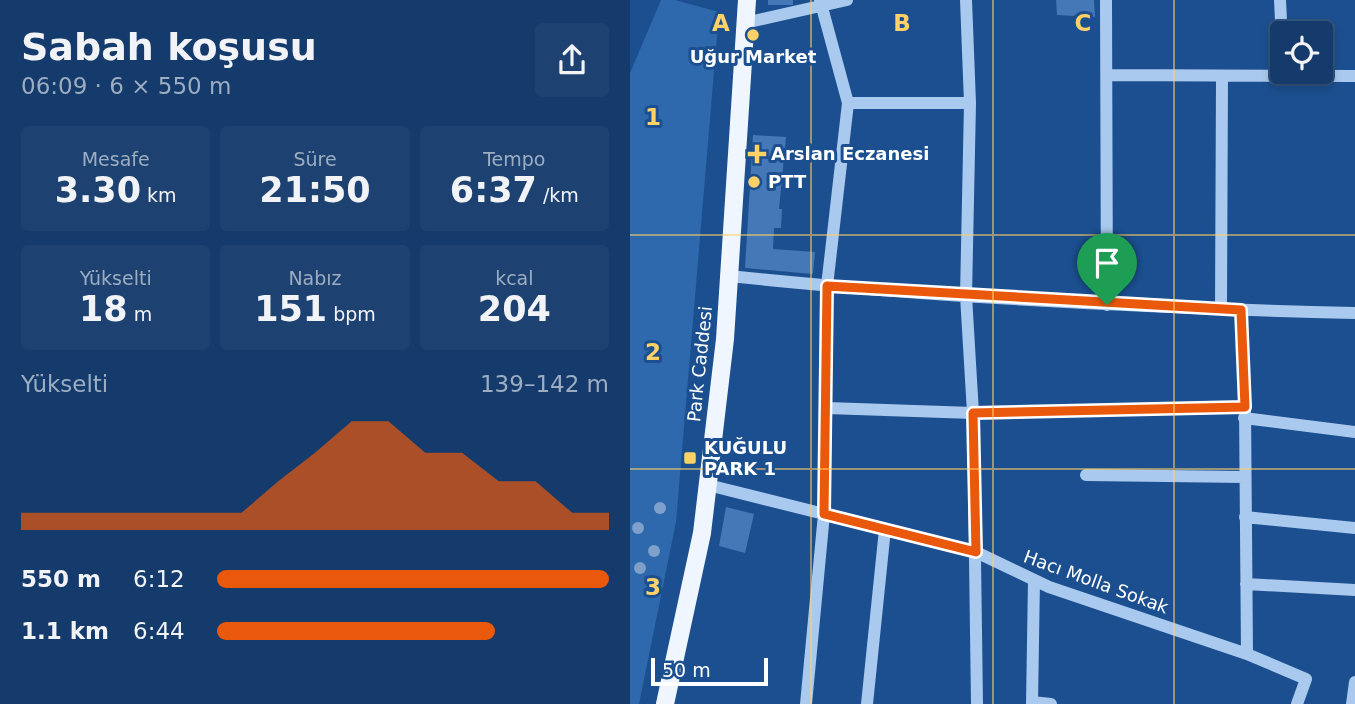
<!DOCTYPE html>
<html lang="tr">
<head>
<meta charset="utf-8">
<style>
  body { margin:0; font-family:"DejaVu Sans",sans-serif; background:#1d4271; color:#f1f3f6; height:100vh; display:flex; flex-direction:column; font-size:26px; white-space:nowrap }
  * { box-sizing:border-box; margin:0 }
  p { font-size:23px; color:#9dadc1 }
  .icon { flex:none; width:38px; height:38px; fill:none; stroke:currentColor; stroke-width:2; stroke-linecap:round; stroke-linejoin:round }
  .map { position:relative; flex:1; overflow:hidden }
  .panel { display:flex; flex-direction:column; background:#143b6b; width:630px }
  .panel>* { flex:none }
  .controls { position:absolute; left:640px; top:21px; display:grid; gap:14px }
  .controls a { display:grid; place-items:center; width:63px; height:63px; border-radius:7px; background:#143b6b; box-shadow:0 4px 10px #0003,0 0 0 2px #33557e; font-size:35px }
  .scale { position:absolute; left:21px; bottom:18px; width:117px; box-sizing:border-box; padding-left:7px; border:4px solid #fff; border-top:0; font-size:19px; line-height:24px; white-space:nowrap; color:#fff; -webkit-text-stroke:5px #1b4f8f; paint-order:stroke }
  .pin { position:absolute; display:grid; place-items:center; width:60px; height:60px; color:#fff; margin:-72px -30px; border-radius:50% 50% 50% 0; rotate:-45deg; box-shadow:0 0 7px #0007 }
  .pin .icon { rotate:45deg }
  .round { display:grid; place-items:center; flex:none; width:74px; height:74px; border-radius:7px; background:#1d4271 }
  .head { display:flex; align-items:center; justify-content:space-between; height:119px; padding:0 21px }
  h1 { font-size:38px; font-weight:600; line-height:52px }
  .stats { display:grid; grid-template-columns:repeat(3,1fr); gap:10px; height:119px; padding:7px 21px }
  .stats div { display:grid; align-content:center; border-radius:7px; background:#1d4271; text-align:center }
  .stats b { font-size:35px; font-weight:600 }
  .stats small { font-size:19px; font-weight:400 }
  .stats p { font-size:19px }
  .chart { height:196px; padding:14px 21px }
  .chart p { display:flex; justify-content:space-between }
  .chart svg { width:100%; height:126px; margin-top:7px; fill:#ea580c; opacity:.7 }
  ul { padding:0 21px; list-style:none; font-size:23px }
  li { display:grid; grid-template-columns:112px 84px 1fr; align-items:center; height:52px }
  li i { height:18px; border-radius:9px; background:#ea580c }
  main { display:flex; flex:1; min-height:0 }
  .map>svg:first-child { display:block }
</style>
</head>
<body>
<main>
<section class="panel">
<div class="head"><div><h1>Sabah koşusu</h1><p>06:09 · 6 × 550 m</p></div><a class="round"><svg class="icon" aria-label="share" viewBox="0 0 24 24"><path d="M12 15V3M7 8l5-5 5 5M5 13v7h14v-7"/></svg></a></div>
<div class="stats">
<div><p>Mesafe</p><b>3.30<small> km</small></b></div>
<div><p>Süre</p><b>21:50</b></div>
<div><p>Tempo</p><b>6:37<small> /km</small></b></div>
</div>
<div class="stats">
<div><p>Yükselti</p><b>18<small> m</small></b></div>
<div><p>Nabız</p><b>151<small> bpm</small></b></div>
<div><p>kcal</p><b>204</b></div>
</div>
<div class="chart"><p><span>Yükselti</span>139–142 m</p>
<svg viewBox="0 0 160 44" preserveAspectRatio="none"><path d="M0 44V38L10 38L20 38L30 38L40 38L50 38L60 38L70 27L80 17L90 6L100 6L110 17L120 17L130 27L140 27L150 38L160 38V44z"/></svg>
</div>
<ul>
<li><b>550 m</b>6:12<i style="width:100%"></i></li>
<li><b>1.1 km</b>6:44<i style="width:71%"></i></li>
</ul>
</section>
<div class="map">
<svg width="725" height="704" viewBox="0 0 725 704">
  <rect width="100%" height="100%" fill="#1b4f8f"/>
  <!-- green -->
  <path fill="#2e69ad" d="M31 0H45L89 12 46 522 9 704H0V73Z"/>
  <!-- building -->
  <path fill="#4478b7" d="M138 0H163V5H138Z
    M426 0H464L465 17 427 15Z
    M123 135 156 137 149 209H152L151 228H144L143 249 185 252 183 274 115 268Z
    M96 507 124 514 115 553 89 546Z"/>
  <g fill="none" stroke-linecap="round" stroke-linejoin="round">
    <!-- minor -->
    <path stroke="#a9c9ee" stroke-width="12" d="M336 0 340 103 336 296 343 413 347 704
      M476 0 477 305
      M650 0 653 63
      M115 23 217 0
      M477 75 725 76
      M218 103H340
      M99 276C307 298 516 308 725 313
      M591 308 592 78
      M611 310 615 407 617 654
      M197 408 343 413 615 407
      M614 418 725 432
      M456 475 615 477
      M78 485 346 552 419 587 617 654 676 679 667 704
      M615 517 725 528
      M616 584 725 590
      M402 702 421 704
      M176 704 194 514 197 286 218 103 190 0
      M237 704 255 529
      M402 704 404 580
      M722 704 725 682"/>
    <!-- major -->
    <path stroke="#f0f6ff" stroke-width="18" d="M35 704 72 533 95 339 117 0"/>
  </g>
  <!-- trees -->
  <g fill="#7ea0ca">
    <circle cx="30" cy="508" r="6"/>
    <circle cx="8" cy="528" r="6"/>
    <circle cx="24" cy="551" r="6"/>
    <circle cx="10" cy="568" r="6"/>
  </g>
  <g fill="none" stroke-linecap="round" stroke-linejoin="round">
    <defs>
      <path id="route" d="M197 286 611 310 615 407 343 413 346 552 194 514Z"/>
    </defs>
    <!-- route casing -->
    <use href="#route" stroke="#fff" stroke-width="14"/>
    <!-- route -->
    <use href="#route" stroke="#ea580c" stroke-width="9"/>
  </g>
  <!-- grid -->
  <path fill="none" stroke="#ffd166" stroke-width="2" stroke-opacity="0.55" d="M181 0V704M363 0V704M544 0V704M0 235H725M0 469H725"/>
  <!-- markers -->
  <g fill="#ffd166" stroke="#1b4f8f" stroke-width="2.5">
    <circle cx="123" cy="35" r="7"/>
    <path d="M123.5 143.5h7v7h7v7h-7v7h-7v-7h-7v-7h7z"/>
    <circle cx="124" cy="182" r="7"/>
    <rect x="53" y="451" width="14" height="14" rx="3.5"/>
  </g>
  <g text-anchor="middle" stroke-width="6" stroke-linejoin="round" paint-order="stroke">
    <!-- poi labels -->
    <g font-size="18" font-weight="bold" fill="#fff" stroke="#1b4f8f" text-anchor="start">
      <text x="123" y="63" text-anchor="middle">Uğur Market</text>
      <text x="141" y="160">Arslan Eczanesi</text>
      <text x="138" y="188">PTT</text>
      <text x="74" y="454">KUĞULU<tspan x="74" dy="21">PARK 1</tspan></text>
    </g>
    <!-- street labels -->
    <g font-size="18" fill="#fff" stroke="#1b4f8f">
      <text transform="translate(70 364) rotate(-84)" y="6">Park Caddesi</text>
      <text transform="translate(466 582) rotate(20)" y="6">Hacı Molla Sokak</text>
    </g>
  </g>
  <g font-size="23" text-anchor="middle" font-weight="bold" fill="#ffd166" stroke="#1b4f8f" stroke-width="6" stroke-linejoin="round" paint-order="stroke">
    <text x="91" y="31">A</text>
    <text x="272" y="31">B</text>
    <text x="453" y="31">C</text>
    <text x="23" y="125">1</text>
    <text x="23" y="360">2</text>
    <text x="23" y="595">3</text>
  </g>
</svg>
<div class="controls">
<a><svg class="icon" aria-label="locate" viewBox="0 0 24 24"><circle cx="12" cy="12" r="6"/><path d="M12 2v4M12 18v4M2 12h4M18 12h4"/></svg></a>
</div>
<div class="scale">50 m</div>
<div class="pin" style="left:477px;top:305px;background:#1e9e55"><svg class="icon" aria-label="arrive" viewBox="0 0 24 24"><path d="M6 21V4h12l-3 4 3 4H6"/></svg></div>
</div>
</main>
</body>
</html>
